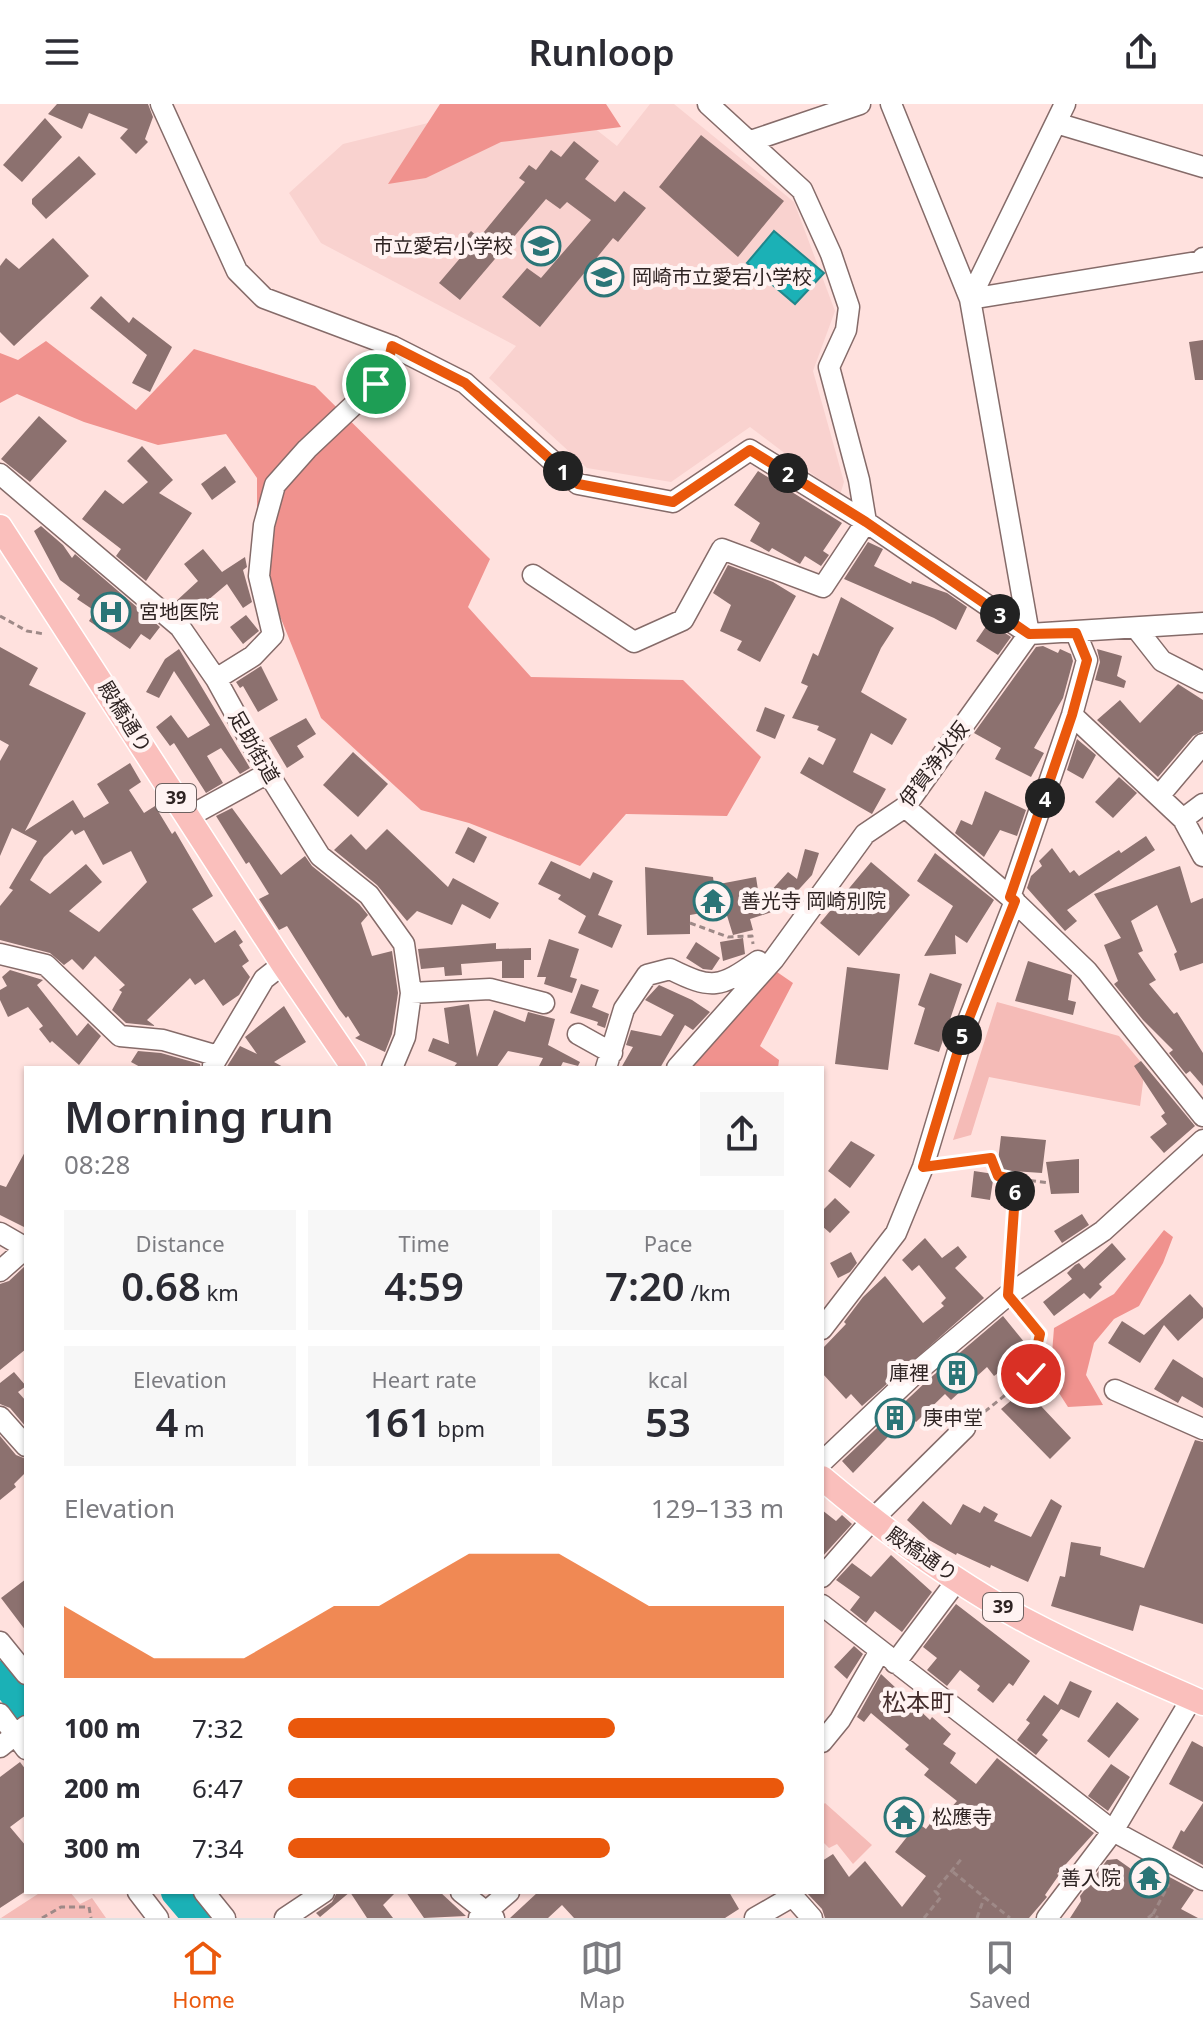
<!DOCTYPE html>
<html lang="en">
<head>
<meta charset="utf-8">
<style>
  body { margin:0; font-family:"Noto Sans","Noto Sans JP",sans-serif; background:#f7f7f7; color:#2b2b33; height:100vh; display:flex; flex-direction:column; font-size:30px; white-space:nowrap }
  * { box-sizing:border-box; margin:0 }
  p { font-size:26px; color:#7c7c81 }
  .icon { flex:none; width:44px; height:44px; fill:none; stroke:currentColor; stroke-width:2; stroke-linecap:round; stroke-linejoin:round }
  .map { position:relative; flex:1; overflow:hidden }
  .side { position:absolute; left:24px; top:962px; width:800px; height:828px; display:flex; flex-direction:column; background:#fff; border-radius:0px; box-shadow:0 2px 6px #0004 }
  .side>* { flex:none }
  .pin { position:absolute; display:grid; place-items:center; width:68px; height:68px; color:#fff; margin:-34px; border:4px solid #fff; border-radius:50%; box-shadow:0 2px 8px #0007 }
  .km { position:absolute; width:40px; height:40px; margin:-20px; border-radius:50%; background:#222; color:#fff; font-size:22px; line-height:40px; text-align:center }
  .round { display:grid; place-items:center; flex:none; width:84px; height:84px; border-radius:0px; background:#f7f7f7 }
  .head { display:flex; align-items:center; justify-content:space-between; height:136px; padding:0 40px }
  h1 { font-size:44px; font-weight:600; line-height:60px }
  .stats { display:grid; grid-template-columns:repeat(3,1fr); gap:12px; height:136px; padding:8px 40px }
  .stats div { display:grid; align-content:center; border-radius:0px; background:#f7f7f7; text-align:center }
  .stats b { font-size:40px; font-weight:600 }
  .stats small { font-size:22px; font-weight:400 }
  .stats p { font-size:22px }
  .chart { height:224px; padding:16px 40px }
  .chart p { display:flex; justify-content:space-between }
  .chart svg { width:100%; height:144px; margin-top:8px; fill:#ea580c; opacity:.7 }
  ul { padding:0 40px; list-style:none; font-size:26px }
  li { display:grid; grid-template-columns:128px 96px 1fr; align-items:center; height:60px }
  li i { height:20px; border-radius:10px; background:#ea580c }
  header { display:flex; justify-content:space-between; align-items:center; height:104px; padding:0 40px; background:#fff; font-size:36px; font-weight:600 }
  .tabs { display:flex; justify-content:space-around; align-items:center; height:112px; border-top:2px solid #e1e1e2; background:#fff; font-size:22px; color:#7c7c81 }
  .tabs a { display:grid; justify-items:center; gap:4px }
  .tabs .selected { color:#ea580c }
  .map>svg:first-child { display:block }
</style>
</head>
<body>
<header><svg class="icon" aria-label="menu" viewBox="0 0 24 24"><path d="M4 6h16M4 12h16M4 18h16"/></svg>Runloop<svg class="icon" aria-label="share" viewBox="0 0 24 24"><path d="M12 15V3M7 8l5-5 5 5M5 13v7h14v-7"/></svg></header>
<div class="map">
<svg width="1203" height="1814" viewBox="0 0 1203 1814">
  <rect width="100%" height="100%" fill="#ffe1de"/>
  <!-- built -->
  <path fill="#f9d2cf" d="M505 0H564L617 42 650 0H674L794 98 835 207 813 267 844 378 840 391 750 323 671 378 587 364 489 274 516 242 321 139 289 89 343 40Z"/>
  <!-- green -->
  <path fill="#f5bbb7" d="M997 898 1119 932 1145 963 1140 1002 989 973 971 1031 953 1036Z
    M825 1699 872 1741 853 1760 837 1740 829 1744 822 1737V1702Z
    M41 1788H70L80 1800 92 1794 106 1814H1Z"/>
  <!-- forest -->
  <path fill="#f0928e" d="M440 0H606L621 23 501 38 426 74 388 80Z
    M46 237 136 306 194 245 315 282 490 455 468 503 531 573 683 576 761 653 727 712 626 710 580 762 469 719 421 706 321 614 257 455V374L226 330 158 341 84 318 17 290 0 299V249L18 256Z
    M777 868 793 879 760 942 779 956 778 964H689Z
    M1164 1126 1173 1133 1163 1159 1139 1202 1114 1215 1094 1239 1086 1271 1103 1301 1068 1303 1050 1275 1054 1224 1114 1190Z"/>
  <!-- water -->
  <path fill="#1bb1b6" stroke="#21868a" stroke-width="2" d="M774 127 824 169 795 200 747 159Z"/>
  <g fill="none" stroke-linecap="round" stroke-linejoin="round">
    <!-- river -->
    <path stroke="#1bb1b6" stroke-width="30" d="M0 1572 26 1604
      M176 1788 198 1814"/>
  </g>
  <!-- building -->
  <path fill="#8c716f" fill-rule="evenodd" d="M57 0H148L153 13 145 35 148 38 136 50 120 34 128 25 89 9 82 25 48 10Z
    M45 14 62 33 22 78 3 61Z
    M701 31 784 97 738 153 659 83Z
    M574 37 599 57 585 75 615 98 624 87 646 104 618 138 613 134 540 223 502 193 527 164 541 174 591 116 567 98 560 105 546 95 460 196 439 179 467 146 460 139 471 127 479 134 525 78 519 74 529 61 536 66 551 46 561 53Z
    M79 52 96 70 46 115 32 100V95Z
    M53 134 89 172 14 242 0 228V162L6 154 19 165Z
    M101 192 129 219 133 213 172 243 150 288 132 279 147 251 90 204Z
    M1203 236V276H1195L1189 238Z
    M39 312 67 337 30 378 1 355Z
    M142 342 173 376 159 389 192 409 146 477 116 452 121 445 82 415 105 386 123 400 148 378 127 357Z
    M225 362 236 378 212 396 201 380Z
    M758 367 842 419 823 447 829 451 821 462 805 452 800 460 772 444 769 448 750 437 760 419 734 401Z
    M41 422 63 441 72 454 75 450 160 523 150 536 141 530 130 545 89 517 95 507 77 495 80 491 60 476 34 427Z
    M868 438 883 445 874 462 911 480 912 477 947 489 967 503 956 526 934 514 844 475Z
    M203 445 222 468 245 453 247 463 243 466 252 498 243 504 227 480 188 513 173 500 198 477 184 460Z
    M728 461 773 478 796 492 760 558 737 546 742 537 720 527 731 501 713 489Z
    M841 493 894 524 881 544 861 588 907 615 892 641 871 629 853 668 886 685 872 710 800 669 809 653 823 661 836 635 817 626 819 622 792 614 808 582 801 579 813 549 818 552Z
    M246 511 259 527 243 540 230 523Z
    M989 518 1011 533 998 551 976 537Z
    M1043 542 1058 549 1060 545 1071 550 1073 557 1063 594 1034 644 1044 649 1031 673 995 655 1001 644 974 629 1036 543Z
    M0 543 38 564 29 581 86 609 25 727 73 696 84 714 109 699 97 680 130 659 141 678 129 686 144 709 155 702 172 730 175 727 213 792 192 805 215 839 235 826 243 838 239 841 249 857 242 862 250 873 239 891 223 902 204 875 195 881 190 874 147 916 155 922 126 919 112 906 122 888 119 886 125 881 95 852 83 866 72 855 64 861 50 849 0 836V802L13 786 9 784 37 737 12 724 0 752V657L9 641 0 636ZM72 726 75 731 84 726 103 761 131 747 147 778 99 828 69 807 102 778 86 760 50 790 30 776 44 753Z
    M179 545 250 664 240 670 221 644 207 652 223 679 206 689 174 639 170 642 156 623 171 611 188 634 210 621 174 567 159 594 146 588 165 555Z
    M1097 545 1122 552 1117 572 1126 577 1124 584 1095 576 1100 558Z
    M261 562 278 596 258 608 243 582 240 584 236 578Z
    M1178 580 1203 596V627L1193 632 1158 673 1097 616 1120 596 1140 619Z
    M765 603 785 611 775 635 756 627Z
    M306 614 316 630 297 642 304 653 287 664 269 634Z
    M1077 635 1096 651 1083 675 1067 666Z
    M353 648 388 680 358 713 323 681Z
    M1119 673 1137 689 1113 714 1095 698Z
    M985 687 1026 706 1017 732 1000 726 984 753 955 729 961 716 972 721Z
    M232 704 281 771 305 752 312 762 359 800 368 811 361 819 372 852 392 847 398 889 392 930 385 948 355 934 360 931 348 912 346 914 339 905 287 822 279 826 259 795 269 790 249 758 246 760 216 712Z
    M468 723 487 733 474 759 455 749Z
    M387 725 448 783 453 774 499 799 490 815 462 800 452 821 417 807 407 817 377 781 334 746 351 730 366 746Z
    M1146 732 1155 746 1067 806 1077 817 1065 827 1027 784 1031 772 1042 762 1039 757 1052 744 1070 769 1074 766 1079 772 1119 746 1121 749Z
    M805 745 819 749 812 771 781 805 750 815 753 826 733 831 725 805 690 811V830L647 831 645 763 713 773 714 781 756 773 760 799 788 768 797 775Z
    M935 749 994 796 967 839 955 831 956 850 924 852 953 802 917 777Z
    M551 757 590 775 593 768 613 777 598 811 622 821 612 844 578 829 586 812 558 795 561 791 538 780Z
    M871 758 910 791 859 852 820 819Z
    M1180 762 1191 799 1203 794V859L1180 867 1174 850 1177 848 1157 801 1131 817 1143 847 1138 849 1156 876 1149 880 1174 910 1177 908 1203 949V982L1190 967 1186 970 1169 949 1173 946 1143 916 1114 880 1118 877 1104 841 1121 834 1094 790Z
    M743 834 745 850 723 857 720 838Z
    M549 835 579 845 570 873 577 875 572 889 544 880 546 873H537Z
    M696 838 720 854 712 866 703 865 686 854Z
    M496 839V845L531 844V856H524V874H502V857L461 860 462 871 445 872 444 863 421 865 418 845Z
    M1028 857 1072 871 1068 896 1076 898 1073 911 1015 897Z
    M847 863 900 870 888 966 835 960Z
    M10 866 43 876 37 881 77 932 88 919 101 932 79 961 52 937 50 939 39 925 43 922 28 903 8 913 0 896V886L7 882 2 873Z
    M930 869 962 880 939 948 914 940 925 904 918 901Z
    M581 880 599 886 592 903 609 910 605 924 597 921 598 918 570 909Z
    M659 881 692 896 710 908 693 926 685 921 660 964H621L633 943 626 941 631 926 661 932 674 911 645 896Z
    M469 900 477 953 494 906 525 918 528 908 555 915 548 941 580 958 578 962 563 958 560 964H538L543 954 508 947 496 964H453L457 959 428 947 433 934 449 940 444 904Z
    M284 902 306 938 274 958 285 964H226L240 942 257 950 245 933Z
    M138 947 161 949 200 960 201 964H142L131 958Z
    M1141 957 1195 1022 1164 1049 1150 1033 1167 1020 1161 1012 1165 1009 1134 962Z
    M1001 1032 1046 1036 1042 1069 997 1066Z
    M851 1037 875 1051 850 1084 828 1067Z
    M26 1046V1124L0 1111V1081L6 1083Z
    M1079 1055V1089L1051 1090 1046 1058Z
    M974 1067 994 1070 990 1096 971 1093Z
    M835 1094 850 1108 830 1129 822 1122V1107Z
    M1082 1110 1089 1121 1062 1139 1054 1127Z
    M925 1134 942 1154 958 1142 967 1153 955 1164 984 1194 862 1302 851 1290 846 1295 822 1269V1245L846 1220 844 1218 863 1193 885 1172 923 1219 944 1202 941 1199 946 1194 919 1161 912 1167 902 1156Z
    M1112 1139 1126 1155 1099 1180 1102 1183 1090 1195 1084 1189 1054 1212 1043 1198 1072 1175 1067 1169 1075 1161 1079 1159 1084 1165Z
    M851 1148 857 1159 850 1168 838 1174 830 1159Z
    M26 1161V1245L0 1266V1180L9 1177Z
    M1190 1190 1203 1204V1214L1178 1237 1164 1221 1140 1259 1108 1239 1122 1217 1144 1231Z
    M1003 1212 1029 1244 1020 1252 1024 1259 1009 1270 1005 1264 994 1272 987 1263 951 1296 945 1290 916 1318 909 1311 853 1369 842 1357 929 1275Z
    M1173 1255 1203 1274V1304L1182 1292 1178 1299 1154 1285Z
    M14 1268 26 1282 18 1288 26 1297V1323L10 1304 0 1300V1279Z
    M1025 1285 1071 1334 1050 1355 1001 1305Z
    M0 1332 16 1351 26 1355V1368L14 1380 16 1383 0 1396Z
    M1195 1336 1203 1338V1520L1140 1501 1133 1527 1051 1502 1060 1472 1065 1473 1071 1438 1101 1443 1100 1451 1144 1464Z
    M1051 1395 1062 1402 1028 1478 991 1461 990 1464 957 1449 956 1451 929 1436 907 1416 923 1397 951 1421 963 1400 980 1409 984 1402 998 1410 994 1417 1031 1433Z
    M822 1406 836 1417 842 1411 852 1420 822 1453Z
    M891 1451 932 1488 902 1528 875 1507 866 1519 850 1506 860 1493 836 1476 852 1459 871 1473Z
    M26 1475V1527L1 1494Z
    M956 1500 1030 1557 1013 1582 1009 1579 993 1599 977 1586 980 1582 960 1566 947 1582 927 1566 937 1554 923 1543Z
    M854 1542 863 1550 847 1575 834 1563Z
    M881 1570 930 1616 932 1613 951 1630 943 1640 956 1649 950 1659 976 1680 997 1654 1094 1729 1057 1770 1059 1771 1045 1791 1047 1793 1029 1814H825L822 1805 806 1788H822V1757L833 1750 849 1773 865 1757 902 1803 926 1772 895 1748 918 1719 926 1725 935 1713 940 1716 957 1697 924 1671 929 1665 905 1645 909 1641 871 1609 864 1618 857 1613Z
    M1070 1577 1092 1587 1079 1614 1061 1605 1042 1631 1048 1636 1036 1651 1017 1636 1030 1619 1026 1616 1044 1591 1058 1601Z
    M1117 1598 1139 1615 1109 1654 1087 1637Z
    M1192 1637 1203 1643V1698L1169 1680Z
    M20 1658 26 1666V1711L10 1723 26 1742V1787L0 1804V1673Z
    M1111 1660 1130 1673 1108 1707 1088 1692Z
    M1203 1699V1761L1172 1744 1181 1726 1184 1728Z
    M1117 1755 1151 1779 1160 1768 1194 1786 1181 1805 1198 1814H1070L1081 1797 1080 1792 1107 1756Z
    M337 1788H396L383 1801 393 1814H367L350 1788 320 1813 316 1809 332 1798Z
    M406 1788H440L466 1812 424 1814Z
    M538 1788H729L739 1805 725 1814H574L562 1801 548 1814H510Z"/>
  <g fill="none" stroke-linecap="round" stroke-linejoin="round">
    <defs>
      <path id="minor" d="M161 0 237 167 264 194 392 242 465 279 578 380 673 398 750 346 866 418 1029 530 1203 519
        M891 0 970 195 1029 530
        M1056 19 1203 63
        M751 37 860 0
        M970 195 1203 157V154
        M970 195 1065 0
        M0 370 180 523 216 575 268 669 320 752 369 791 404 840 411 889 405 933 392 964
        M533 471 634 538 683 516 722 445 823 483 866 418 859 376 829 263 846 226 849 203 831 150 802 86 708 0
        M1136 524 1162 557 1203 578
        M216 575 253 552 273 531 259 472 264 421 275 381 307 345 376 280 387 263 392 242
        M1072 611 1183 715 1203 752
        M1159 692 1203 640
        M905 703 1010 793 1087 867 1203 1012
        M188 713 268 669
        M1183 715 1203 700
        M1010 793 1072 611 1087 556 1076 529
        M0 850 46 861 120 932 163 936 218 952
        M411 889 490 885 544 899
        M578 930 612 949
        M213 961 264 875 283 860
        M606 964 624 905 647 871 670 865C712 886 720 884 758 857
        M677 964 774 855 865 730 905 703 1029 530
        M0 1129 26 1144
        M0 1167 26 1144
        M822 1225 896 1129 923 1063 964 927 1015 797
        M1115 1286 1203 1325
        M0 1313 26 1342
        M822 1358 920 1265 1008 1191 1103 1127 1203 1036
        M822 1473 872 1416 965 1324
        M822 1501 1113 1727 1203 1776
        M0 1538 26 1570
        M895 1559 958 1475
        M0 1610 26 1645
        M822 1638 840 1616 880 1547
        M0 1643 26 1622
        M138 1788 158 1814
        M204 1788 225 1814
        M461 1788 494 1814
        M789 1788 812 1814
        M285 1814 324 1788
        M479 1814 509 1788
        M755 1814 793 1792
        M1047 1814 1113 1727 1192 1594"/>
      <path id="major" d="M0 423 283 860 354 964
        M822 1374C886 1428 957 1481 1032 1520 1087 1549 1146 1574 1203 1599"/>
    </defs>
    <!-- minor casing -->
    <use href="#minor" stroke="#856b69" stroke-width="23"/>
    <!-- major casing -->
    <use href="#major" stroke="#fff" stroke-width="27"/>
    <!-- path -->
    <path stroke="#9e8987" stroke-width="3" stroke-dasharray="6 4" stroke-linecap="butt" d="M0 512 27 527 44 530
      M690 819 728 833 752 832 753 840
      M943 1060 991 1054 998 1072 1049 1079
      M1009 1168 1017 1068
      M977 1314 1031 1270 1040 1230 1018 1204
      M953 1768 1010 1814
      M1153 1810 1169 1780
      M42 1814 61 1803H89L91 1814
      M924 1814 941 1793 935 1787 963 1753
      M977 1814 984 1794
      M1148 1814 1153 1810 1158 1814"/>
    <!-- minor -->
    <use href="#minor" stroke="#fff" stroke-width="20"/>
    <!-- major -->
    <use href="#major" stroke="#fabfbc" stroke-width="24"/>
  </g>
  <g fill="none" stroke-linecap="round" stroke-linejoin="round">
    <defs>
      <path id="route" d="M376 280 387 263 392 242 465 279 578 380 673 398 750 346 866 418 1029 530 1076 529 1087 556 1072 611 1010 793 1015 797 964 927 923 1063 991 1054 998 1072 1016 1076 1008 1191 1040 1230 1031 1270"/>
    </defs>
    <!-- route casing -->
    <use href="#route" stroke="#fff" stroke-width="16"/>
    <!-- route -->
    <use href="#route" stroke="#ea580c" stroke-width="10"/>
  </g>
  <!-- icons -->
  <defs>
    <symbol id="school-ring" viewBox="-11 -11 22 22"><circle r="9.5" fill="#fff3f2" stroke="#2b7577" stroke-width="1.5"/><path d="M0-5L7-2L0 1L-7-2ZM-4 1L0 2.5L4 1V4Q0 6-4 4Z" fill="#2b7577"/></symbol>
    <symbol id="hospital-ring" viewBox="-11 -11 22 22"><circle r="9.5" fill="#fff3f2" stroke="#2b7577" stroke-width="1.5"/><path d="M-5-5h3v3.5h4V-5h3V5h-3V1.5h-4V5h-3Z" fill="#2b7577"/></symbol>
    <symbol id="temple-ring" viewBox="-11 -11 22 22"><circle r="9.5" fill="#fff3f2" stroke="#2b7577" stroke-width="1.5"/><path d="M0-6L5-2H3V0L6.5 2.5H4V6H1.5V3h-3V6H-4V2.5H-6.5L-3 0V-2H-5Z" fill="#2b7577"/></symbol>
    <symbol id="building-ring" viewBox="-11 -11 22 22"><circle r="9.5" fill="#fff3f2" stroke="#2b7577" stroke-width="1.5"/><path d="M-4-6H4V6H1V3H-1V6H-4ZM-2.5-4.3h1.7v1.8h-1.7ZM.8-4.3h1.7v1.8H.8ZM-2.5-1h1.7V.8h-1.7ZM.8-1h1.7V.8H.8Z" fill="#2b7577"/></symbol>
  </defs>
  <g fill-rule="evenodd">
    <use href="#school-ring" x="519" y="120" width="44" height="44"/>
    <use href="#school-ring" x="582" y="151" width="44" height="44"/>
    <use href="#hospital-ring" x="89" y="486" width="44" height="44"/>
    <use href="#temple-ring" x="691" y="775" width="44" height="44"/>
    <use href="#building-ring" x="935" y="1247" width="44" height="44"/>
    <use href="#building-ring" x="873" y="1292" width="44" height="44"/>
    <use href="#temple-ring" x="882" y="1691" width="44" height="44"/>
    <use href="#temple-ring" x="1127" y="1752" width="44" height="44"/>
  </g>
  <g text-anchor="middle" stroke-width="8" stroke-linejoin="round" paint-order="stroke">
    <!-- shield labels -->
    <g fill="#fff3f2" stroke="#6d6160" stroke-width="2">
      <rect x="156" y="680" width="40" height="28" rx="6"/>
      <rect x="983" y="1489" width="40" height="28" rx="6"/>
    </g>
    <g font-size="18" font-weight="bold" fill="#2e2322">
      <text x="176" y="700">39</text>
      <text x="1003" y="1509">39</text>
    </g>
    <!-- poi labels -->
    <g font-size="20" fill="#2e2322" stroke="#fff3f2" text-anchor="start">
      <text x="513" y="149" text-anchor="end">市立愛宕小学校</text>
      <text x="632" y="180">岡崎市立愛宕小学校</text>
      <text x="139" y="515">宮地医院</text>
      <text x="741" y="804">善光寺 岡崎別院</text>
      <text x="929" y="1276" text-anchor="end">庫裡</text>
      <text x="923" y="1321">庚申堂</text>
      <text x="932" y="1720">松應寺</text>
      <text x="1121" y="1781" text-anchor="end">善入院</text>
    </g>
    <!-- street labels -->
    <g font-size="20" fill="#2e2322" stroke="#fff3f2">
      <text transform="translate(125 613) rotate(58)" y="7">殿橋通り</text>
      <text transform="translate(254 643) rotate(60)" y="7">足助街道</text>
      <text transform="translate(934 660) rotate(-53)" y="7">伊賀浄水坂</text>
      <text transform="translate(922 1450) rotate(34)" y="7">殿橋通り</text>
    </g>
    <!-- quarter labels -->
    <g font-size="24" fill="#442d2c" stroke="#fff3f2">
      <text x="918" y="1607">松本町</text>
    </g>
  </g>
</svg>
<div class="pin" style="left:376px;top:280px;background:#1e9e55"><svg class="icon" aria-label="arrive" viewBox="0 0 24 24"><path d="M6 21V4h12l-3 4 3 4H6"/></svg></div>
<div class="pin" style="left:1031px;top:1270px;background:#d93025"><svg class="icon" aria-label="check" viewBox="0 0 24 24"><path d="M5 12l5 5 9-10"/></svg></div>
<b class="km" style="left:563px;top:367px">1</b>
<b class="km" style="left:788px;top:369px">2</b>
<b class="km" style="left:1000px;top:510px">3</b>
<b class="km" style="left:1045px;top:694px">4</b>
<b class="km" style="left:962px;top:931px">5</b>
<b class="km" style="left:1015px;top:1087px">6</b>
<section class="side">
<div class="head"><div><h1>Morning run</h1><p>08:28</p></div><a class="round"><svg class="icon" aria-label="share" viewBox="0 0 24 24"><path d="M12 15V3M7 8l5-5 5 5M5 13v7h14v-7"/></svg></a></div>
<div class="stats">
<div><p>Distance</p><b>0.68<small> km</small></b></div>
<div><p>Time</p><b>4:59</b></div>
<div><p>Pace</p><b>7:20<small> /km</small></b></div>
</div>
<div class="stats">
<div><p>Elevation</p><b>4<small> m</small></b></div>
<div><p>Heart rate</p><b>161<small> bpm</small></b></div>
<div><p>kcal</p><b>53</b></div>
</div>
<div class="chart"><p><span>Elevation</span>129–133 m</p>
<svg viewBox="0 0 160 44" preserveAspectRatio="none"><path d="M0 44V22L10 30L20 38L30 38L40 38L50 30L60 22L70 22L80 14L90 6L100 6L110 6L120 14L130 22L140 22L150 22L160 22V44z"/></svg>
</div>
<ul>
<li><b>100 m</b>7:32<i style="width:66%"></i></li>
<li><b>200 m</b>6:47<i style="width:100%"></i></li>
<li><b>300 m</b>7:34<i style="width:65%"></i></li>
</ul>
</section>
</div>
<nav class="tabs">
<a class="selected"><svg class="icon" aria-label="home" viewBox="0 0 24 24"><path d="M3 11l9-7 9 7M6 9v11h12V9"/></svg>Home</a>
<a><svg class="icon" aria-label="map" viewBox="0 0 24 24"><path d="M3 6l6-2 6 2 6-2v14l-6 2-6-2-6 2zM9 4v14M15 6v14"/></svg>Map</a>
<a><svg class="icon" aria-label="saved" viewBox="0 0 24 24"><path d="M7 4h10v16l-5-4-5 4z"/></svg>Saved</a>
</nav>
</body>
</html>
